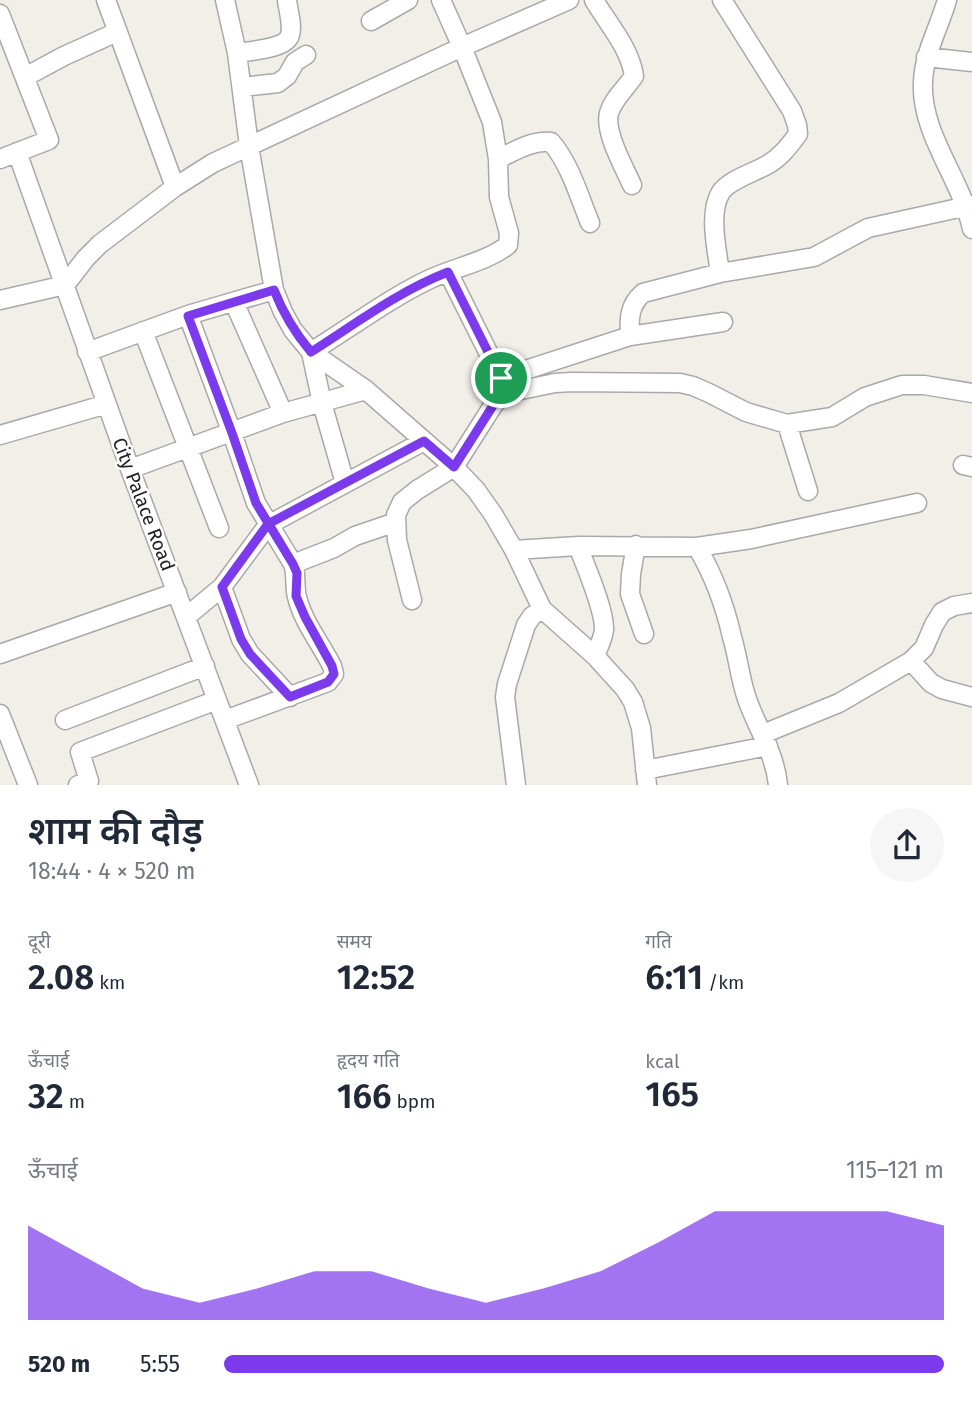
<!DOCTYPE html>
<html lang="hi">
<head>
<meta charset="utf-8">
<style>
  body { margin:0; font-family:"Fira Sans","Noto Sans Devanagari",sans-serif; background:#f6f6f7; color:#1f2937; height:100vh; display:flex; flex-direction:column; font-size:26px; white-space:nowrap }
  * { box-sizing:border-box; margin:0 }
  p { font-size:23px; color:#747a83 }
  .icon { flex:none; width:38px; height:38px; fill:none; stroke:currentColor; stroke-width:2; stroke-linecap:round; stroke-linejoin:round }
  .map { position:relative; height:785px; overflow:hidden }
  .side { display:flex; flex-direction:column; background:#fff; flex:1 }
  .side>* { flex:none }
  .pin { position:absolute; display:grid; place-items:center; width:60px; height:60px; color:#fff; margin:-30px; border:4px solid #fff; border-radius:50%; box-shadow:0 2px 7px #0007 }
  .round { display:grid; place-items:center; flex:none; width:74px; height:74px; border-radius:37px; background:#f6f6f7 }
  .headline { display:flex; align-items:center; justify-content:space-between; height:119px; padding:0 28px }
  h1 { font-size:38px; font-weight:600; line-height:52px }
  .metrics { display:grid; grid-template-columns:repeat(3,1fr); gap:10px; height:119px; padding:7px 28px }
  .metrics div { display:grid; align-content:center }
  .metrics b { font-size:35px; font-weight:600 }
  .metrics small { font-size:19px; font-weight:400 }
  .metrics p { font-size:19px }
  .chart { height:196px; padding:14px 28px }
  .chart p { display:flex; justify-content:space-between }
  .chart svg { width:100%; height:126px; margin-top:7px; fill:#7c3aed; opacity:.7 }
  ul { padding:0 28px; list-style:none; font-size:23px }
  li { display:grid; grid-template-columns:112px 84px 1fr; align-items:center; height:52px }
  li i { height:18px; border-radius:9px; background:#7c3aed }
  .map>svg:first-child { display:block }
</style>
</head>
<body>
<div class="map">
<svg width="972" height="785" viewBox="0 0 972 785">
  <rect width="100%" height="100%" fill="#f2efe9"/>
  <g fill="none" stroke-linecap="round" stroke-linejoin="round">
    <defs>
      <path id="minor" d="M106 0 175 187
        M225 0 237 53 249 146 274 290 283 312 293 330 311 352 366 390 454 467 476 490 493 514 514 550 542 609 595 656 625 689 633 702 641 728 647 785
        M594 0C608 24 630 48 634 76 626 88 613 99 609 113 604 132 624 167 632 185
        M947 0C939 28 924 53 923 82 920 133 962 180 972 229
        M0 14 49 140 0 159
        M371 21 408 0
        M237 53C249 51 286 49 290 35 293 25 288 10 287 0
        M926 57 972 62
        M25 77 64 56 117 32
        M242 87 278 83 287 76 295 62 306 55
        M17 152 130 469 249 785
        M498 159C515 151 532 140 551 142 570 164 579 196 590 223
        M448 272 501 378 505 390
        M720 273C717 250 708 212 721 192 729 180 755 172 767 165 781 157 789 146 798 134L797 125 792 111 722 0
        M65 285 86 258 100 244 175 187 213 163 462 47 569 0
        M0 300 65 285
        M234 302 283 413
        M188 315 232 433 256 503 293 564C297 575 294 586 297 597 303 622 321 644 332 666L334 674 328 682 225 720
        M143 331 219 528
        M630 336C629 319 629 305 643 293L720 273 814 257 868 228 972 205
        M87 352 188 315 274 290
        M501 378 630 336 723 322
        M787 424 808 491
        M0 435 107 404
        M963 465 972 467
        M130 469 283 413 366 390
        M345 483 322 403 311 352C350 328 388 299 430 279 456 267 486 262 508 245L509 233 499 197 498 159 492 122 462 47 441 0
        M636 545 631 574 630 594 644 634
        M578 546C585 565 605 610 604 630 603 639 598 648 595 656
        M697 547 751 539 917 503
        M514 550 578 546 697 547C713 574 725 606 732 637 738 657 740 679 747 699 757 728 775 753 778 785
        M293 564 334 548 355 536 396 522
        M222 587 241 639 250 654 290 697
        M412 600 397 540 396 515 402 502 417 490 454 467 494 404 506 393 555 383 572 382 680 383 693 386 709 393 746 412 787 424 832 417 865 397 902 385H924L972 393
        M186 617 222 587 268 525 424 441
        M0 654 177 592
        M911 661 931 683 942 689 972 697
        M0 714 28 785
        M65 720 205 666
        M763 734 839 703 911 661 924 648 934 625 942 612 954 606 972 603
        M645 770 768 746
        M78 785 89 781 80 752 217 700
        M516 785 505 697 507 684 526 625 532 616 542 609"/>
    </defs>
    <!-- minor casing -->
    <use href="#minor" stroke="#a9a9a9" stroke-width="21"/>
    <!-- minor -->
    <use href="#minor" stroke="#fff" stroke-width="18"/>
  </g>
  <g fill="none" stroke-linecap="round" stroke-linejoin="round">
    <defs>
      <path id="route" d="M501 378 448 272C399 291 355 324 311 352 295 333 283 313 274 290L188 316 232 433 256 503 293 564 297 573 296 596 305 617 332 666 334 674 328 682 290 697 250 654 241 639 222 587 268 524 424 441 454 467 494 404 506 393 501 378"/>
    </defs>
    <!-- route casing -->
    <use href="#route" stroke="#fff" stroke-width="14"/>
    <!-- route -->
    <use href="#route" stroke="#7c3aed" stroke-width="9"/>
  </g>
  <g text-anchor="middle" stroke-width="5" stroke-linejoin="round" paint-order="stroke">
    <!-- street labels -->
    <g font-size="19" fill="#222" stroke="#fff">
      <text transform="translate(144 504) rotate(69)" y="7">City Palace Road</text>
    </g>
  </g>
</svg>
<div class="pin" style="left:501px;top:378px;background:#1e9e55"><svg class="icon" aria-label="arrive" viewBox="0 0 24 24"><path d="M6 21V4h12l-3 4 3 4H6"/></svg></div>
</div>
<section class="side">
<div class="headline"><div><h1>शाम की दौड़</h1><p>18:44 · 4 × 520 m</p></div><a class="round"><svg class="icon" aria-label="share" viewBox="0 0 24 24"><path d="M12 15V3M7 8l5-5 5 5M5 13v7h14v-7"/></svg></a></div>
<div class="metrics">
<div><p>दूरी</p><b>2.08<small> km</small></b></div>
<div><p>समय</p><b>12:52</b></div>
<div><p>गति</p><b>6:11<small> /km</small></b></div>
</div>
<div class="metrics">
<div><p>ऊँचाई</p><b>32<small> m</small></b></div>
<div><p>हृदय गति</p><b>166<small> bpm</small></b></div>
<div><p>kcal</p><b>165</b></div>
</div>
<div class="chart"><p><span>ऊँचाई</span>115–121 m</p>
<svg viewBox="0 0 160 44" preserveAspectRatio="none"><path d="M0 44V11L10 22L20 33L30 38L40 33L50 27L60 27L70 33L80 38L90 33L100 27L110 17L120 6L130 6L140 6L150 6L160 11V44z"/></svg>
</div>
<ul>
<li><b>520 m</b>5:55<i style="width:100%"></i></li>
</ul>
</section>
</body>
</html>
